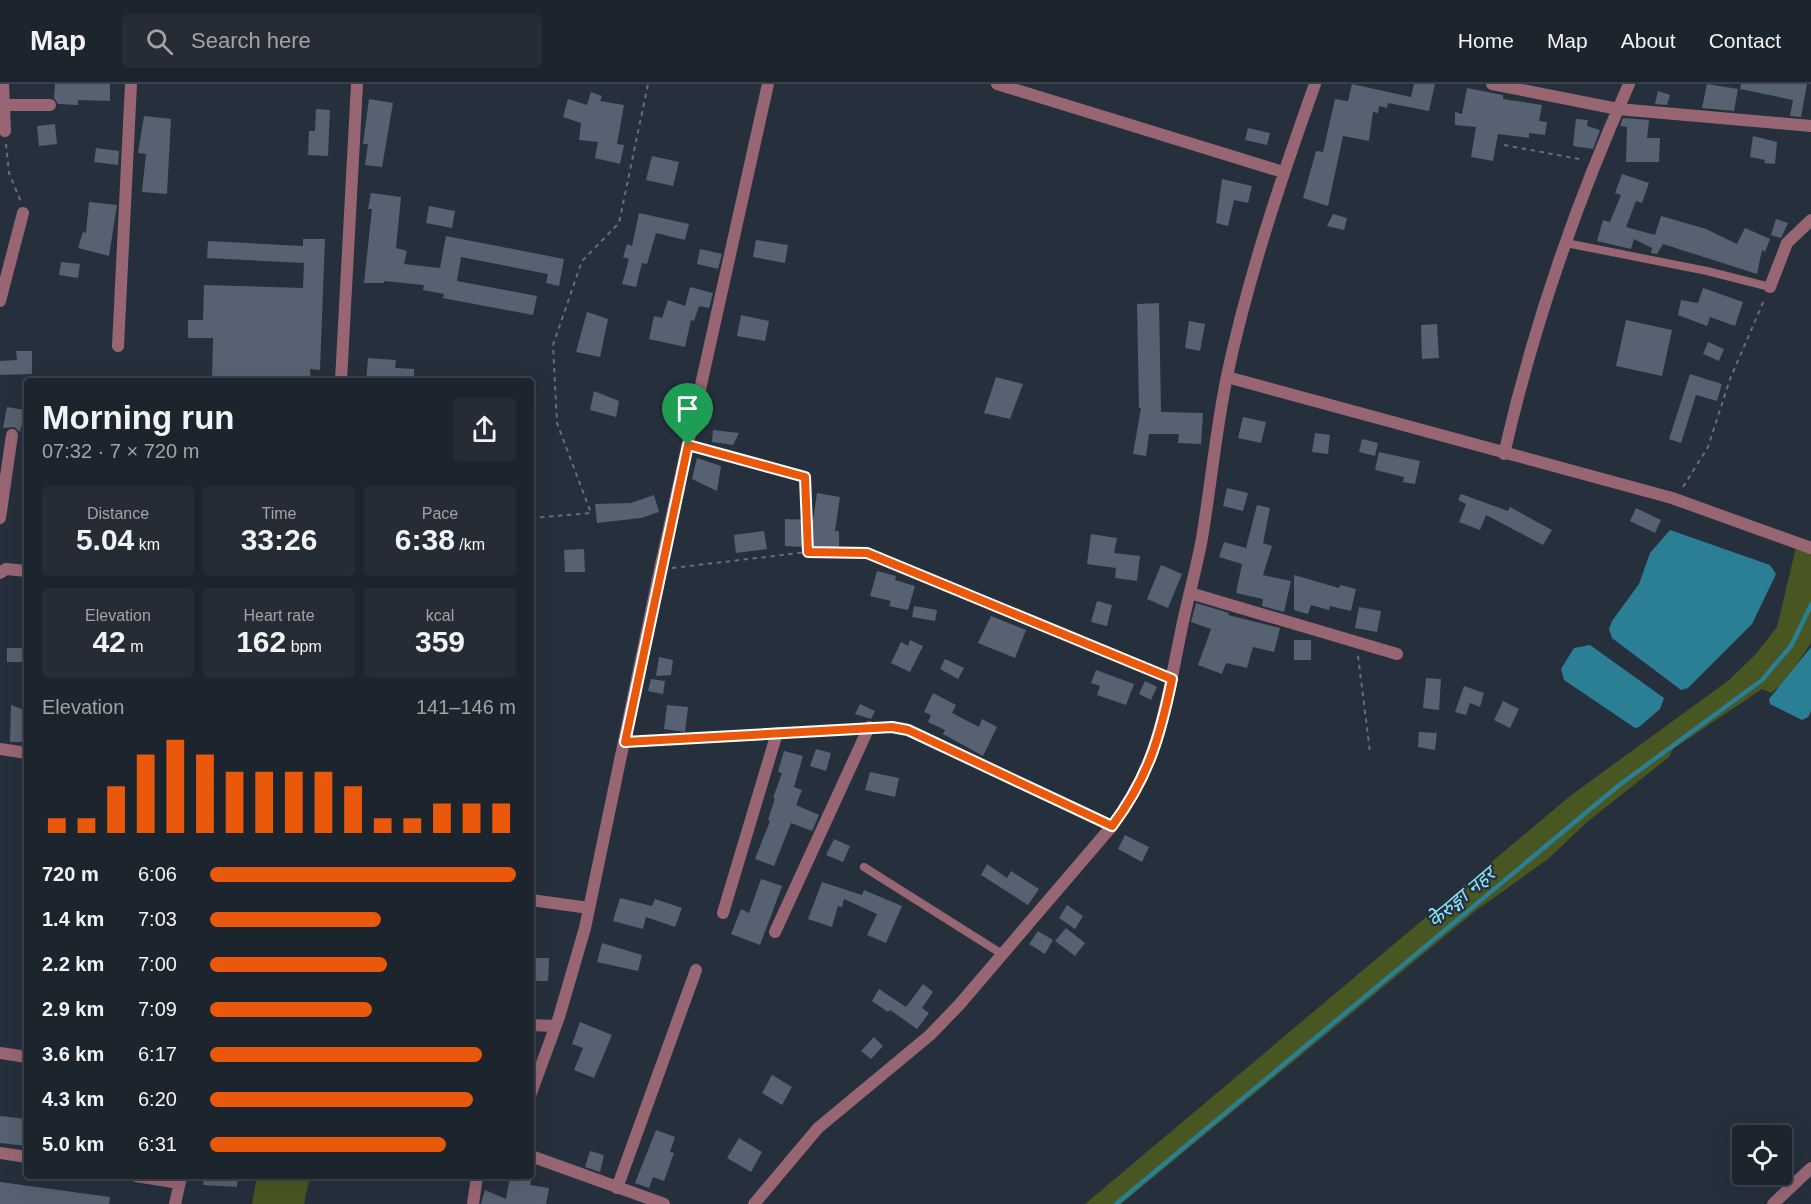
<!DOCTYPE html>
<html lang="en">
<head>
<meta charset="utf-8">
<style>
  body { margin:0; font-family:Helvetica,"Noto Sans Devanagari",sans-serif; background:#252c36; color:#f1f3f6; height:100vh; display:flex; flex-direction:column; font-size:22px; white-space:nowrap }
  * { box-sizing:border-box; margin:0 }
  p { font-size:20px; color:#a0a4aa }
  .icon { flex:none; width:33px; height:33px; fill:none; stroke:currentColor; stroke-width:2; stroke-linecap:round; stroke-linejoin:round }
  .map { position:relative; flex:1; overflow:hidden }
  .sheet { position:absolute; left:24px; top:294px; width:510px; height:801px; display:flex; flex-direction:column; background:#1c242e; border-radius:6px; box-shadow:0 6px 24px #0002,0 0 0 2px #3a414a }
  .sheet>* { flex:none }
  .controls { position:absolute; left:1732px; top:1041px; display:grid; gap:12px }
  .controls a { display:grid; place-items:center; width:60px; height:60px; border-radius:6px; background:#1c242e; box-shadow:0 6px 24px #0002,0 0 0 2px #3a414a; font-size:30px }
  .pin { position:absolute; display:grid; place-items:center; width:51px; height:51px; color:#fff; margin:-62px -26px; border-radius:50% 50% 50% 0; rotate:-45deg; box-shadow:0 0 6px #0007 }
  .pin .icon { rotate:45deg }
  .round { display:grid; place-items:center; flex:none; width:63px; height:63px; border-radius:6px; background:#252c36 }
  .head { display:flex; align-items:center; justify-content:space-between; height:102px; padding:0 18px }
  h1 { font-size:33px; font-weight:700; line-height:45px }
  .figures { display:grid; grid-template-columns:repeat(3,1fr); gap:9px; height:102px; padding:6px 18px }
  .figures div { display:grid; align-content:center; border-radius:6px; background:#252c36; text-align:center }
  .figures b { font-size:30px; font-weight:700 }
  .figures small { font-size:16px; font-weight:400 }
  .figures p { font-size:16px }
  .chart { height:168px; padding:12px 18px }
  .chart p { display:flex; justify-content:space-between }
  .chart svg { width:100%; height:108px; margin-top:6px; stroke:#ea580c; stroke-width:6 }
  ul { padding:0 18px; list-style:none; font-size:20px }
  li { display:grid; grid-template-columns:96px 72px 1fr; align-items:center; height:45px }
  li i { height:15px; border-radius:8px; background:#ea580c }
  header { display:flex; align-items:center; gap:36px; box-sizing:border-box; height:84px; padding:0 30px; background:#1c242e; border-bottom:2px solid #3a414a }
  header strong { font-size:28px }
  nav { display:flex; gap:33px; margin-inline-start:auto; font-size:21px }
  .search { width:420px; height:54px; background:#252c36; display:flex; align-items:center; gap:15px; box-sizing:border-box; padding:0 21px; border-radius:6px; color:#a0a4aa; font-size:22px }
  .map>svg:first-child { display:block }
</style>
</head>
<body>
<header>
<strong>Map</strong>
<div class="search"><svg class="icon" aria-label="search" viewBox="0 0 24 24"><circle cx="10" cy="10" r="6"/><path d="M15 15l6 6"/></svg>Search here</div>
<nav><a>Home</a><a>Map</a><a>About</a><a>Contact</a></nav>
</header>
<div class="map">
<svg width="1811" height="1120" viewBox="0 0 1811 1120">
  <rect width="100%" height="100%" fill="#26303d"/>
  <!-- green -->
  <path fill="#485622" d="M1797 459 1811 464V559L1784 599 1771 609 1762 605 1673 665 1669 673 1586 739 1548 775 1474 828 1121 1120H1085L1570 712 1729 596 1755 571 1777 543Z
    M257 1092H310L304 1120H252Z"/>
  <!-- water -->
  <path fill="#2a7f95" d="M1670 446 1770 481 1776 490 1752 540 1688 604 1681 606 1612 554 1609 545 1612 537 1639 500 1650 469Z
    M1590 561 1664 614 1660 625 1639 643 1635 644 1564 596 1561 585 1574 564Z
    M1811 563V627L1808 633 1802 636 1770 620 1769 615Z"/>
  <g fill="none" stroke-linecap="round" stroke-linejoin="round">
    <!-- stream -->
    <path stroke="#2a7f95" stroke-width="4.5" d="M1116 1120 1618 702 1762 596 1791 562 1811 521"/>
  </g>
  <!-- building -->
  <path fill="#566171" d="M55 0H110V17L78 16V21L58 20 54 14Z
    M1352 0 1411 13 1414 0H1435L1429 27 1388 19 1387 24 1379 22 1378 29 1373 28 1369 57 1343 52 1328 122 1303 114 1316 67 1323 68 1335 15 1348 17Z
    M1707 0 1738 5 1734 27 1702 24Z
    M1741 0H1807L1801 33 1790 32 1793 16 1740 5Z
    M1467 4 1503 11V15L1542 21 1539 37 1547 38 1545 51 1529 49V54L1498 50 1493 77 1471 73 1476 43 1455 41V28L1462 30Z
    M1658 7 1670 11 1667 21 1655 20Z
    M591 8 602 12 600 17 624 21 617 60 624 61 620 80 595 74 598 58 579 56 581 39 563 33 568 15 587 21Z
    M369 15 393 19 382 83 365 81 368 60H363Z
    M316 25 330 26 328 72 308 71 309 47H315Z
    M144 32 171 35 167 110 142 108 146 70 138 69Z
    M1623 34 1649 36 1647 54H1660L1659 78H1626L1627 43 1620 42Z
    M1576 35 1588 36 1587 42 1600 46 1593 65 1573 62Z
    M55 40 57 60 39 62 37 42Z
    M1248 44 1270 49 1267 61 1245 56Z
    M1753 52 1777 58 1775 80 1764 79 1765 76 1750 73Z
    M96 64 119 67 118 81 94 78Z
    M652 72 679 78 673 102 646 96Z
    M1622 90 1649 99 1642 119 1636 117 1626 143 1655 151 1661 132 1706 145 1737 160 1745 144 1770 155 1765 168 1762 166 1757 190 1663 160 1657 170 1651 169 1652 164 1634 155 1631 165 1597 157 1603 136 1610 138 1621 111 1615 109Z
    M1222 95 1252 102 1248 119 1234 116 1228 142 1216 139Z
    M371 109 401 113 396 164 407 167 404 180 440 184 446 152 564 175 559 202 546 199 548 190 461 173 457 197 537 212 533 231 443 214 444 210 423 206 424 201 384 197V199H364L372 125H368Z
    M89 118 117 121 109 172 78 164 83 148 86 149Z
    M429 122 455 127 452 144 426 139Z
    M639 129 689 140 685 156 656 149 647 180 642 179 636 203 622 200 629 175 623 173 627 160 632 162Z
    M1333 130 1347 134 1344 146 1327 142Z
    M1776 135 1788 139 1781 154 1771 151Z
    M303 155H325L320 286 310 285 311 297H212L213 254H188V236H203L204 201 303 204 304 179 207 174 208 157 303 162Z
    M756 156 788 161 785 179 753 173Z
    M700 165 722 170 718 185 697 180Z
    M61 178 80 180 78 194 59 191Z
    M690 203 713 209 709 224 699 222 694 237 691 236 685 263 649 255 654 232 662 234 668 216 685 222Z
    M1703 204 1743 218 1735 242 1710 233 1707 242 1678 231 1681 216 1698 219Z
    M1159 219 1161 328 1203 329 1201 360 1178 359 1179 350H1149L1146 372 1133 370 1141 324H1139L1137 220Z
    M587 228 608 235 600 273 576 268Z
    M741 231 769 237 765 257 737 252Z
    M1626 236 1672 246 1662 292 1616 282Z
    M1189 237 1205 240 1200 267 1185 264Z
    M1437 240 1439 274 1422 275 1421 241Z
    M1708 258 1724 265 1719 277 1703 270Z
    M16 267H32V290L0 291V277L17 276Z
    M368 274 396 276 395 284 414 285V297H366Z
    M1690 290 1722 300 1717 317 1696 311 1681 359 1669 355Z
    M996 293 1023 300 1010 335 984 329Z
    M594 307 619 317 616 333 590 326Z
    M7 323 25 326 20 348 14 343 3 344Z
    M1243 333 1266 338 1261 359 1238 354Z
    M713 346 739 349 733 361 712 358Z
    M1315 349 1330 351 1328 370 1312 368Z
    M1362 355 1378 359 1375 372 1359 368Z
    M1379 368 1420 377 1415 400 1403 398 1404 393 1375 386Z
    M697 374 721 382 717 407 692 395Z
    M1227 404 1248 409 1243 427 1223 422Z
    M817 409 840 413 835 447H839V465L785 462V435L813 436Z
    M1461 410 1508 427 1510 423 1552 446 1543 461 1486 431 1480 446 1459 438 1466 420 1458 416Z
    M654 411 659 428 641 434 597 439 595 420 631 419Z
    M1257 421 1270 424 1263 459 1272 462 1263 491 1291 497 1284 528 1262 522 1263 515 1236 509 1242 480 1219 473 1224 458 1246 464Z
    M1636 424 1661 436 1655 449 1630 437Z
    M764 447 767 465 736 469 734 451Z
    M1091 450 1117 454 1114 469 1140 472 1137 497 1115 494 1116 484 1087 480Z
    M584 465 585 488H565L564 466Z
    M1161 481 1182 490 1168 524 1147 515Z
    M877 487 896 492 895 496 915 502 908 526 889 522 891 517 870 512Z
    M1294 491 1339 504 1340 501 1356 505 1351 527 1330 522 1329 526 1311 521 1308 530 1294 526Z
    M1097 517 1112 521 1107 542 1091 538Z
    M1196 519 1229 529 1228 531 1280 544 1274 568 1253 563 1247 584 1226 579 1222 590 1198 581 1211 545 1191 538Z
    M914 522 937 526 935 537 912 533Z
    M1359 523 1381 527 1377 548 1355 544Z
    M991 532 1026 546 1015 574 978 559Z
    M910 556 923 562 910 588 891 579 901 558 908 562Z
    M1294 556H1311V576H1294Z
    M7 564H27V578H7Z
    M659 573 673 576 671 591 656 592Z
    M945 575 964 584 958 595 940 585Z
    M1096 586 1134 600 1126 621 1097 611 1100 602 1091 599Z
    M1426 594 1441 595 1439 626 1423 624Z
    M651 595 665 597 663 610 648 607Z
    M1145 597 1157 603 1151 616 1139 610Z
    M1464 602 1484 609 1480 623 1470 619 1466 631 1455 628Z
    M933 609 956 621 952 629 979 643 982 635 997 643 983 672 943 650 945 646 928 638 931 631 924 628Z
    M1503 617 1519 625 1510 644 1494 636Z
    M860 620 875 627 871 635 855 630Z
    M11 621 27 627 26 658H10Z
    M667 621 688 623 685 648 664 645Z
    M1419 648 1437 649 1435 666 1418 663Z
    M816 665 831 669 826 687 810 682Z
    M784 667 803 672 794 703 802 706 796 721 819 731 812 747 791 739 774 782 755 775 770 737 768 736 775 714H773L782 689 778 688Z
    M870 688 899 694 895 713 865 706Z
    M1125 751 1149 763 1142 778 1118 765Z
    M834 755 850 762 843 778 826 771Z
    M987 780 1007 794 1011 787 1039 805 1028 821 981 791Z
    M761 795 782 802 760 861 731 850 741 825 749 829Z
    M822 798 862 811 864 806 902 822 886 859 867 851 877 830 844 815 842 823 838 822 832 843 808 835Z
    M620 814 652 822 655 815 682 824 675 843 646 833 643 845 613 837Z
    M1067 821 1083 832 1075 845 1059 834Z
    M1066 844 1085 859 1075 872 1055 857Z
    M1038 847 1053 856 1045 870 1029 860Z
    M602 859 642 871 638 887 597 878Z
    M531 874H549L548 897H531Z
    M923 900 933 908 922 924 929 929 917 945 890 926 888 928 872 917 879 905 906 923Z
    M580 938 612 951 594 994 574 986 583 964 572 960Z
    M874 953 883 962 871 975 861 967Z
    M772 991 792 1003 782 1021 762 1009Z
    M0 1032 27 1035V1062L0 1059Z
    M656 1046 675 1053 670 1068 674 1069 664 1097 653 1093 649 1104 635 1099Z
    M739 1054 762 1068 751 1088 727 1074Z
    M590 1067 604 1071 600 1088 585 1083Z
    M204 1092H238L237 1103 203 1101Z
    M510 1092 531 1096 530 1101 549 1104 546 1120H481L485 1106 506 1115Z
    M0 1098 110 1113 109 1120H0Z"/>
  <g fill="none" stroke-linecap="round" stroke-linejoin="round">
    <!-- path -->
    <path stroke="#656e79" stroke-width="2" stroke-dasharray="4.5 4.5" stroke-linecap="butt" d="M6 60 9 89 21 118
      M1504 61 1584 76
      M700 364 805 393 808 468
      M1683 403 1708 363 1730 295 1765 214
      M531 434 591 429 557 339 553 261 582 177 619 139 648 0
      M672 484 808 468 867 469 1158 589
      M1358 572 1370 668
      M882 643 908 646 1099 735
      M789 648 855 644
      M636 657 762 650"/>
    <!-- service -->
    <path stroke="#986673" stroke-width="8" d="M1566 159 1707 187 1770 203
      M864 783 1002 870"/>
    <!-- minor -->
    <path stroke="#986673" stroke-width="12" d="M3 0 5 47
      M997 0 1283 88
      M1492 0 1618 25 1811 42
      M4 21H50
      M1770 203 1787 159 1811 136
      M0 217 23 129
      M118 262 131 0
      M1227 293 1672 414 1811 464
      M341 297 357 0
      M1504 370C1533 243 1576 119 1629 0
      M0 434 12 351
      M0 489 6 485 27 487
      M1190 509 1397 570
      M0 665 27 669
      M531 816 589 824
      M723 829 777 649
      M775 848 869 643
      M531 941 555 942
      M0 969 27 973
      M531 1009 559 933 585 844 660 485 768 0
      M0 1069 27 1073
      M531 1072 664 1120
      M136 1092 179 1099
      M617 1104 696 886
      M175 1120 181 1093
      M473 1120 477 1092
      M754 1120 818 1044 930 951 959 921 1112 742C1162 675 1166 617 1183 538 1189 510 1197 482 1202 454 1211 400 1216 345 1227 292 1248 193 1281 95 1315 0
      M1773 1120 1811 1084"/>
  </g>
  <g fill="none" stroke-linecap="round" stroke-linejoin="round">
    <defs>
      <path id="route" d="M688 361 805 393 808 468 867 469 1172 595C1160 653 1148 694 1112 742L908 646 892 643 625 658Z"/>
    </defs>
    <!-- route casing -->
    <use href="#route" stroke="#fff" stroke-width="12"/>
    <!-- route -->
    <use href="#route" stroke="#ea580c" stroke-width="8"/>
  </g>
  <g text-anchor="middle" stroke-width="4.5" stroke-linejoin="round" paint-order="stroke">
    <!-- water labels -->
    <g font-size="20" font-style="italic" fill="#88e1fa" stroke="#26303d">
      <text transform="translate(1461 813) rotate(-40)" y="7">केेरुङ्गा नहर</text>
    </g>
  </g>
</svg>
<div class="controls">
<a><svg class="icon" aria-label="locate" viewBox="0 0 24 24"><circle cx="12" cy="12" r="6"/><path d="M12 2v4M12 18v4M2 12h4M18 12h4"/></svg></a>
</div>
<div class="pin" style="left:688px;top:361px;background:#1e9e55"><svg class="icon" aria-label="arrive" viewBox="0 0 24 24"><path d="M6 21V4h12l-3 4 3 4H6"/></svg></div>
<section class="sheet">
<div class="head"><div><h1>Morning run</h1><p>07:32 · 7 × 720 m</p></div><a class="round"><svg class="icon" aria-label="share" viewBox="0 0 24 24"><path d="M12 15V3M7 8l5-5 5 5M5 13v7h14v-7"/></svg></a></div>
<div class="figures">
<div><p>Distance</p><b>5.04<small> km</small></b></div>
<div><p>Time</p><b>33:26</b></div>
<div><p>Pace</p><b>6:38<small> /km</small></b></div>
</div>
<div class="figures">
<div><p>Elevation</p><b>42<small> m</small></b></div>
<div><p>Heart rate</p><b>162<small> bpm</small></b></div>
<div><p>kcal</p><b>359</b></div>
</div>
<div class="chart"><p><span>Elevation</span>141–146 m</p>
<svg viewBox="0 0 160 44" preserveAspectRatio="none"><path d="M5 44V38M15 44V38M25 44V25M35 44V12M45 44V6M55 44V12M65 44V19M75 44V19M85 44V19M95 44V19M105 44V25M115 44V38M125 44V38M135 44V32M145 44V32M155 44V32"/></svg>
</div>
<ul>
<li><b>720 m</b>6:06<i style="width:100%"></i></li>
<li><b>1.4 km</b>7:03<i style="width:56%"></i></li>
<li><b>2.2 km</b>7:00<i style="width:58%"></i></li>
<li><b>2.9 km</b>7:09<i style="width:53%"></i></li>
<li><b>3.6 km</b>6:17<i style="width:89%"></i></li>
<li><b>4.3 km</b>6:20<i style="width:86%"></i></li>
<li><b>5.0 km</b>6:31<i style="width:77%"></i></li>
</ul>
</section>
</div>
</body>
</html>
